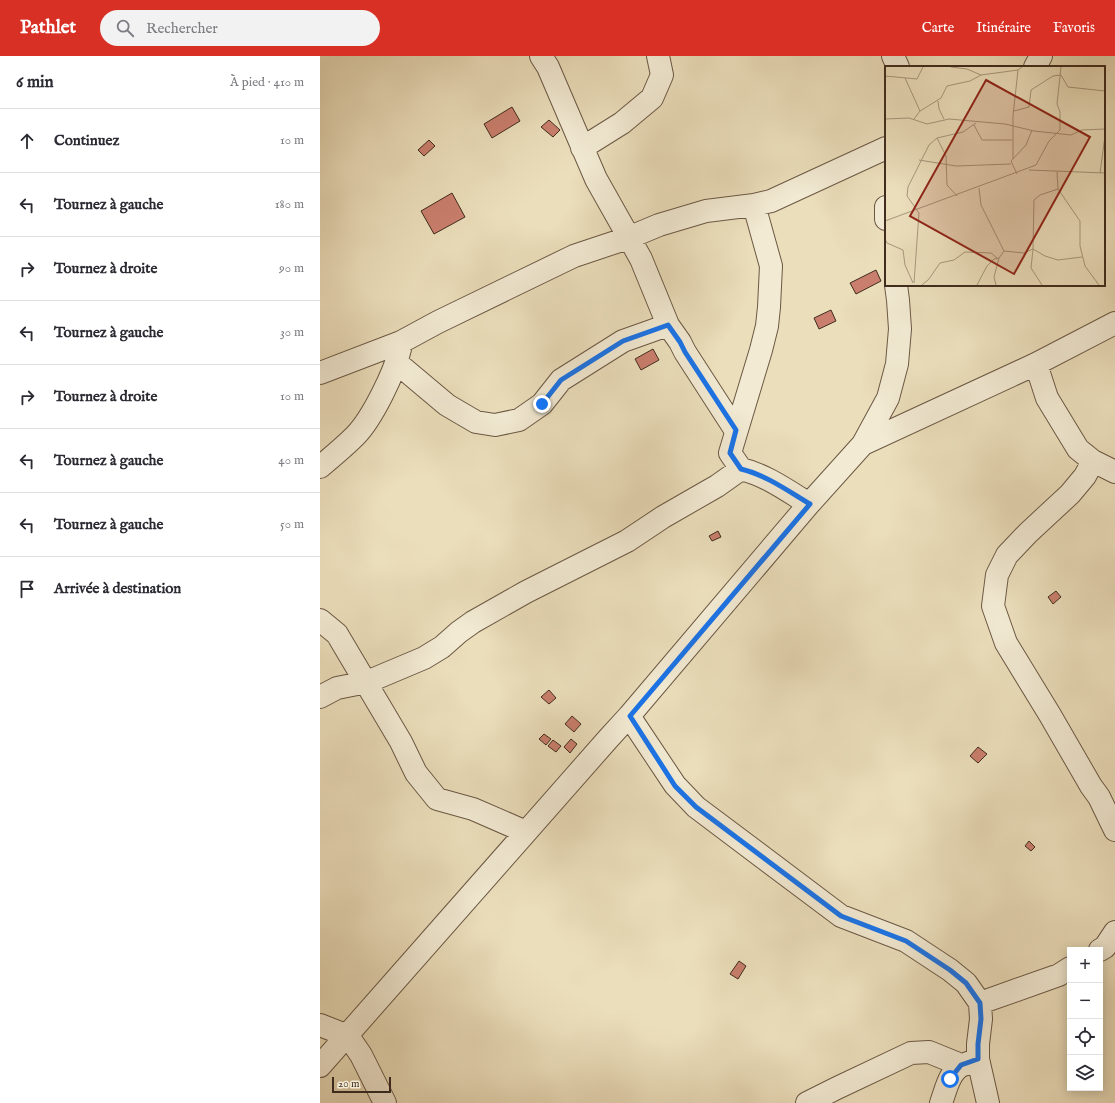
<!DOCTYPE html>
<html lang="fr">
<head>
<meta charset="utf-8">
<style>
	:root { --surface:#fff; --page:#f2f2f3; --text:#2b2b33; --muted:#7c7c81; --line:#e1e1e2; --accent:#d93025 }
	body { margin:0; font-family:"IM FELL English",serif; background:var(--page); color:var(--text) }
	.controls { position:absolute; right:12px; bottom:12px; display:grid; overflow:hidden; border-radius:0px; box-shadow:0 2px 10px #0003 }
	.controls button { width:36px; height:36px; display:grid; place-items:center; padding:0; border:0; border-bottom:1px solid var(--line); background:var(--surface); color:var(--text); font:20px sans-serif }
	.scale { position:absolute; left:12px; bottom:10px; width:59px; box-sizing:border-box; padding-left:4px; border:2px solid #402c1d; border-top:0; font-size:11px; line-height:14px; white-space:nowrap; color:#402c1d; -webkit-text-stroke:3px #f2ead3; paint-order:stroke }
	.stop { position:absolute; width:12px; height:12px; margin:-9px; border:3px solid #1a73e8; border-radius:50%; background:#fff }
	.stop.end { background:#1a73e8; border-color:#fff; box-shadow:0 1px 4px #0008 }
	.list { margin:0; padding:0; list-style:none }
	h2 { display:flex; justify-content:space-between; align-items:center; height:52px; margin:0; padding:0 16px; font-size:17px }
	h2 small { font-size:13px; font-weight:400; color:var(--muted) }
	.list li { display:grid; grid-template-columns:26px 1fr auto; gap:12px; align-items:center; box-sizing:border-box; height:64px; padding:0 16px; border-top:1px solid var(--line) }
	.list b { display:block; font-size:15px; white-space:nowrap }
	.list em { font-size:13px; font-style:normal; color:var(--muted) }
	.icon { flex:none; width:22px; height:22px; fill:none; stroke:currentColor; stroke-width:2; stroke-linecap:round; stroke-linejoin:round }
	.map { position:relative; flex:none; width:795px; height:1047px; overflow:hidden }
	header { display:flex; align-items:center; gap:24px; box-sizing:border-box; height:56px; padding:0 20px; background:var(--accent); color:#fff }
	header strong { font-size:19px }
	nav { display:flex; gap:22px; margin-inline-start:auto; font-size:14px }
	.search { width:280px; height:36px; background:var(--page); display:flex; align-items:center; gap:10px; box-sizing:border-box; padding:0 14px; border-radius:22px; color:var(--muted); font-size:15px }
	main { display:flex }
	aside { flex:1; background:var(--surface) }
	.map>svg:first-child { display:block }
</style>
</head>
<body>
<header>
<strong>Pathlet</strong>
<div class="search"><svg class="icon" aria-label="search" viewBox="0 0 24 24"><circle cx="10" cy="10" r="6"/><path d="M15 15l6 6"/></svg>Rechercher</div>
<nav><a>Carte</a><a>Itinéraire</a><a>Favoris</a></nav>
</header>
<main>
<aside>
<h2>6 min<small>À pied · 410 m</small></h2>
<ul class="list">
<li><svg class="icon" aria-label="ahead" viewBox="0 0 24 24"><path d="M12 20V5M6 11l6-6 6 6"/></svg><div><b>Continuez</b></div><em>10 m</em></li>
<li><svg class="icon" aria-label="left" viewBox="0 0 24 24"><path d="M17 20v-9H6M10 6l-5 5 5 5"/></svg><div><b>Tournez à gauche</b></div><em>180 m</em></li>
<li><svg class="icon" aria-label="right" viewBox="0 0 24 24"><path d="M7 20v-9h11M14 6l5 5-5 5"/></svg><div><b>Tournez à droite</b></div><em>90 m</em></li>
<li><svg class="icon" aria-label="left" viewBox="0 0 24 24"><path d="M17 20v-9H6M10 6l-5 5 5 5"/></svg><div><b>Tournez à gauche</b></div><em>30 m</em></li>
<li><svg class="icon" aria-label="right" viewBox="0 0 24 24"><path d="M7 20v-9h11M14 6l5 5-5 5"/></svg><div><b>Tournez à droite</b></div><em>10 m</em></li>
<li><svg class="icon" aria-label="left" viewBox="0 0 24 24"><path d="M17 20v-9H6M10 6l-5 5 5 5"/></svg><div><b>Tournez à gauche</b></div><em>40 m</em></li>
<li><svg class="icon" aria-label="left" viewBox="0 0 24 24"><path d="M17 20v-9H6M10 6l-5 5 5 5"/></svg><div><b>Tournez à gauche</b></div><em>50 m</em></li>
<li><svg class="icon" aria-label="arrive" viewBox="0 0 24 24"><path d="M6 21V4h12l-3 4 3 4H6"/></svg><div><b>Arrivée à destination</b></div></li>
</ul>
</aside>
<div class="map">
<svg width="795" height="1047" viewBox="0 0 795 1047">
	<rect width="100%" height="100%" fill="#ebdebb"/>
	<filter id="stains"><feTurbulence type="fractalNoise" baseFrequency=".005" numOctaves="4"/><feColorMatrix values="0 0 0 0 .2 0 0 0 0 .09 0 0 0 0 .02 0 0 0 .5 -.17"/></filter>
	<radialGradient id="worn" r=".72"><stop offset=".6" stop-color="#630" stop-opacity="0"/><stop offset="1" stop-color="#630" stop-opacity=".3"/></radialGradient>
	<path fill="#ca7f6e" stroke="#402c1d" d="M192,51L200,65L172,82L164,68Z
		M229,64L240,74L233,81L221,71Z
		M109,84L115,90L104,100L98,94Z
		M132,137L145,161L114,178L101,155Z
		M556,214L561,225L536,238L530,227Z
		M511,254L516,265L499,273L494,262Z
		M333,293L339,304L321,314L315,303Z
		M398,475L401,481L392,485L389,480Z
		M736,535L741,541L733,548L728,541Z
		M229,634L236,642L229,648L221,641Z
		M252,660L261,668L254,676L245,668Z
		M224,678L231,683L226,689L219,683Z
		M251,683L257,688L250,697L244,691Z
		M233,684L241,690L236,696L228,690Z
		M658,691L667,698L658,707L650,700Z
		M709,785L715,791L711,795L705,790Z
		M419,905L426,910L418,923L410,918Z"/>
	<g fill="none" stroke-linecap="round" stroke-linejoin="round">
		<defs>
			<path id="street" d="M221,0L228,11L276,123L321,203L348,269L360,286L365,296L416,375
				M573,0L578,11
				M715,11L721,0
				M262,92L302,67L332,42L342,19L338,0
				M434,149L451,210L449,251L447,270L441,294L410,397L421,413C446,419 468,435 489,448
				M566,151V163
				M77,307L127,349L156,366L175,369L199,364L222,348L241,324L303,285L348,269
				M716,308L727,342L758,393L773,405L795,416
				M0,317L81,286L118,266L254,200L308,182L339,169L386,155L434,149L451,145L566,92
				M543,388L716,308L795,267
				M773,405L765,420L750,438L708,477L687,499L677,519L673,550L686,587L730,659L771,730L779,741L795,774
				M0,411C12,401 24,391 35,380C52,363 75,316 80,293
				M0,564L17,578L81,686L96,717L117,743L153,753L206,776
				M0,641L17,632L47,626L104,602L122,591L139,576L153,566L206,536L307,485L343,461L397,430L421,413
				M309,660L355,729L376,751L521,860L586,885L630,914L646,927L660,947L661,963L658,988V1003C653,1005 648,1007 643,1009C629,1015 626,1034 621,1047
				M780,894L785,891L795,876
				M660,947L739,919L750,912
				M0,969L28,980L41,999L65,1047
				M658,1003L668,1047
				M0,1010L288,683L309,660L489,448L543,388L568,342L577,308L580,273L578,244L576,229
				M487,1047L517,1032L591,997L609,996L641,1009"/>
		</defs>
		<use href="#street" stroke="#6b5844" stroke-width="24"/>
		<use href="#street" stroke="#f2ead3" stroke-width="22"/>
	</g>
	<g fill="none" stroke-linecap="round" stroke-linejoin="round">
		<path stroke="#1a73e8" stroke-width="5" d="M222,348L241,324L303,285L348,269L360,286L365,296L416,374L410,397L421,413C446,419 468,435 490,448L310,660L355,730L376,751L521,860L586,885L630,914L646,927L660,947L661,963L658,988V1003L641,1009L630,1023"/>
	</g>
	<g transform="translate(565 10)">
		<rect width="220" height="220" fill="#ebdebb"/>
		<path fill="none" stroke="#a7977c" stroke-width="1" d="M66,1L82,3L96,9L133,4L137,1M0,10L32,13L38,1M20,12L35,45M53,35L54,43L59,53M129,45L144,41L146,24L168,10L176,9L183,21L220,25M0,53L24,52L42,58L64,53L120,58L149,65L186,69L197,64L220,63M29,53L35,45L56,32L62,20L85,15L96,9M89,59L97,74H127M52,72L61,90L62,119L72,130M128,93V50L133,4M34,94L71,100L126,98M144,104L220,107M172,106L173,123L195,155V180L200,200L214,219M215,107L220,70M132,108L126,95L141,79L147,64M0,155L151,99L164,75L175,64V46L172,38L176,1M0,173L2,177L18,184L20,199L28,217M119,185L139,187L148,183L149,134L155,129L173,123M29,217L34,147L22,130L23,121L44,79L52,72L78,66L91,57M37,219L44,213L55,197L69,194L80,186L106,187L112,192M92,219L102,200L109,193L114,192L119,185L96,139L94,122M111,219L109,211L114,192M157,219L146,202L148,183L160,190L173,194L197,191"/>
		<path fill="#8f2418" fill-opacity="0.15" stroke="#8f2418" stroke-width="2" d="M101,14L205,71L129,208L25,150Z"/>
		<rect width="220" height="220" fill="none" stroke="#402c1d" stroke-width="2"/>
	</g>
	<rect width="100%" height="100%" filter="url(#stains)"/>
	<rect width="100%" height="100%" fill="url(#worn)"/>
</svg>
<div class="controls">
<button>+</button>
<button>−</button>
<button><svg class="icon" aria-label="locate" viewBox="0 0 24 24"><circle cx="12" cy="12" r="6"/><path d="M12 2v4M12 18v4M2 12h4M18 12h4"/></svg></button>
<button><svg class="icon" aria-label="layers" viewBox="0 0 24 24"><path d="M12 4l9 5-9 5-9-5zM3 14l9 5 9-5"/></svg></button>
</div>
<div class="scale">20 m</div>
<div class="stop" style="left:630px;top:1023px"></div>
<div class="stop end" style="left:222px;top:348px"></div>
</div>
</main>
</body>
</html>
